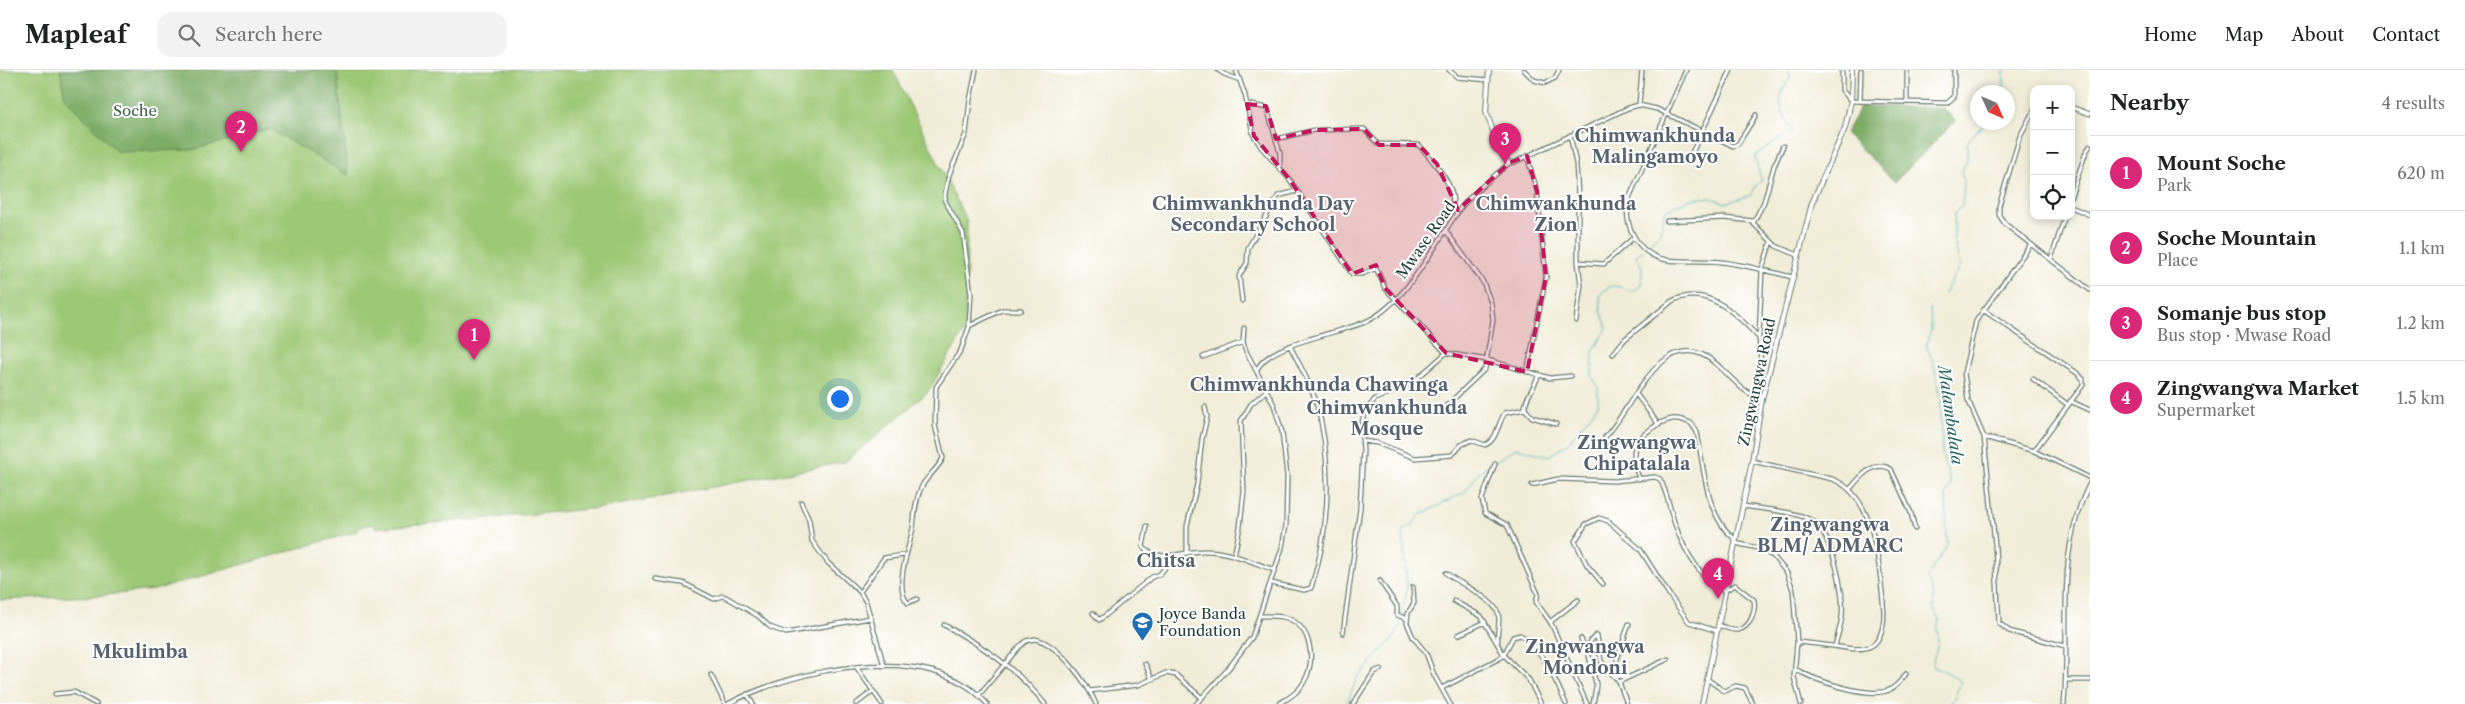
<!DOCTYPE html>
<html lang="en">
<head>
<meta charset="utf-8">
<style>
	:root { --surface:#fff; --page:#f2f2f2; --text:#202124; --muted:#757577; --line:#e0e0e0; --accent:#db2777 }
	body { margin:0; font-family:"Libre Caslon Text",serif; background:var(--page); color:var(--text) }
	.controls { position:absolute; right:15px; top:15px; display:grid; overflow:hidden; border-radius:10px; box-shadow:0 2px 8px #0003 }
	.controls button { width:45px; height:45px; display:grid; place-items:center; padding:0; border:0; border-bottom:1px solid var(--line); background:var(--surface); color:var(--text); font:25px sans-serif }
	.compass { position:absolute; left:1970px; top:15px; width:45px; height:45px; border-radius:50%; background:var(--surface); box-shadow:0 2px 8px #0003; rotate:135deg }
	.you { position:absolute; left:839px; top:328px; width:18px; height:18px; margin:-12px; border:4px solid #fff; border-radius:50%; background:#1a73e8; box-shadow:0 0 0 8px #1a73e833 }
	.badge { display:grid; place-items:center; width:32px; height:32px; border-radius:50%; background:var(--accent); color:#fff; font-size:16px; font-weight:700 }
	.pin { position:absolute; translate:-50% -41px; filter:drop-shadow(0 1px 2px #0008) }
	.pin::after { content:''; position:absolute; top:26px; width:18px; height:15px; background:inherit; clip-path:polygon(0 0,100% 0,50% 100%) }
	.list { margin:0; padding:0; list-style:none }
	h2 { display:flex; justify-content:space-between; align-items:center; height:65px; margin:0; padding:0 20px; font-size:21px }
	h2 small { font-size:16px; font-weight:400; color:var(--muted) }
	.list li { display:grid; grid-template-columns:32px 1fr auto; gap:15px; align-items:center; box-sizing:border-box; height:75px; padding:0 20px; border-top:1px solid var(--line) }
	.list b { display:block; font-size:19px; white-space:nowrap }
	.list p { margin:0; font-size:16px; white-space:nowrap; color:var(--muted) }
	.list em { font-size:16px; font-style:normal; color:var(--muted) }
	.icon { flex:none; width:28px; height:28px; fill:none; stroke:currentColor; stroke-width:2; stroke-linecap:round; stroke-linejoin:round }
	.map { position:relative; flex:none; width:2090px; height:634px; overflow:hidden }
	header { display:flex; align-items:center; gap:30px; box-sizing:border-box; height:70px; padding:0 25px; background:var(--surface); border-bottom:1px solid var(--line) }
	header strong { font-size:24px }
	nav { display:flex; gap:28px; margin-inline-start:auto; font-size:18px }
	.search { width:350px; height:45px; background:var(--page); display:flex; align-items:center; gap:12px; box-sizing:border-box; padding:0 18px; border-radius:15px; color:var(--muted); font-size:19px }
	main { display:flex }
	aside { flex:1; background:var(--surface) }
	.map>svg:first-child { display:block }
</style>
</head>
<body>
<header>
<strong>Mapleaf</strong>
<div class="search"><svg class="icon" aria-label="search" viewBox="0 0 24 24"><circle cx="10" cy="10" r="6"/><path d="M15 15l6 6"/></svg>Search here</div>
<nav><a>Home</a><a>Map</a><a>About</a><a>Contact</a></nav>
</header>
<main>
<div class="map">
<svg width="2090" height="634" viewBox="0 0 2090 634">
	<rect width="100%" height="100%" fill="#fff"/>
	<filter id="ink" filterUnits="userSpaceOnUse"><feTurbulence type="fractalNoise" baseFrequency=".02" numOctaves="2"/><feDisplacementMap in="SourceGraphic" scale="10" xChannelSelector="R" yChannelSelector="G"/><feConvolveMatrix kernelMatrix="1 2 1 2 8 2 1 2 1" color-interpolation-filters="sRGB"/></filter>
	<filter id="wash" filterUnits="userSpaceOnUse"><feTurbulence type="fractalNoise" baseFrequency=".0096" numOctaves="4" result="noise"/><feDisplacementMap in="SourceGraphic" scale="20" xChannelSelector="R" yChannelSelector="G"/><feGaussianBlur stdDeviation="1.12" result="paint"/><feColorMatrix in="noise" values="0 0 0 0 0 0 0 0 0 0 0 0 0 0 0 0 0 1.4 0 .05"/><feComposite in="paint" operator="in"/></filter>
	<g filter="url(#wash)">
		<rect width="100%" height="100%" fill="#f0ecd7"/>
		<path fill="#9cc875" stroke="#5e8254" d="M0,0H893L967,152L966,258L928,322L845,392L602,438L376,458L372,454L361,457L355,462L154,520L94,526L0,530Z"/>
		<path fill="#7dac66" stroke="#4e744d" d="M60,0H337L348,105L269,59L192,80L117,82L65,28Z
			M1861,36L1943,38L1956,51L1895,112L1845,63Z"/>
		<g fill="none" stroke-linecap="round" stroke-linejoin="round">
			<path stroke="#3fb0b7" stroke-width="1" d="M1997,22L2004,18V0
				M1978,36V39
				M1647,176L1660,162L1666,140C1686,130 1703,122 1725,133L1751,125L1756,115L1762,110L1755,90L1757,84L1792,60C1779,37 1775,31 1790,8L1789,0
				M1944,224L1960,196L1954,170V144L1962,135L1964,115L1961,103L1967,90V72L1984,54L1983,52
				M1930,239L1931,260L1926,275L1933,291L1941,328L1942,384L1951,414L1946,425L1947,475L1927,508L1934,526L1933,539L1940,549C1934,563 1939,560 1938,572C1938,581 1931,586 1934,596L1956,607L1961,613L1951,634
				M1420,445L1465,422L1479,402L1516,378L1549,386L1568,373L1598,335V318L1592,305L1593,282L1607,258L1601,240L1600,225C1611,212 1617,216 1632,221L1641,216L1642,197L1636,186L1643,180
				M1346,634L1358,607L1396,565L1400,555L1407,518L1403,460L1413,455L1418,447"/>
		</g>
	</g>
	<g filter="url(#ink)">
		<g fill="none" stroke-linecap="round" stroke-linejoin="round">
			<defs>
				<path id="minor" d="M1218,0L1224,4L1240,10
					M1236,0L1245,25L1253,64L1261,77L1290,110L1352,204H1362L1376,198L1385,218L1446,283L1488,290L1550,308L1571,306
					M1449,0L1457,7L1488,10
					M1524,0L1534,10L1545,13L1555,8L1559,0
					M1686,0L1630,126C1621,153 1637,185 1667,190C1685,192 1703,190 1721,192C1745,195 1769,201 1792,207
					M1842,0V20L1851,31L1947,33L1954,27V0
					M1860,31L1861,0
					M1907,31V0
					M1247,34L1267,38L1280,83V96
					M1639,35L1642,0
					M2071,37L2090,44
					M2034,40L2020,66L1999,136V145L2005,154L2090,220
					M1570,65L1576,94L1578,125V192L1581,215L1576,251
					M1276,69L1315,60L1364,59L1378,74L1419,75C1431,90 1458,116 1452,137L1457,144
					M1783,76L1774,96L1764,132L1753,153L1776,176L1798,185
					M1527,86L1537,121L1546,207L1527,302
					M1690,87L1731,0
					M2071,126L2086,82L2090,76
					M2071,137L2090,145
					M1667,151L1724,148L1753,151
					M2031,174L1976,251L1964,303L1968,330L1984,367L1995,475L1999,553L2009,561L2065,576
					M2051,189L2065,146
					M1578,192L1604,194L1634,167
					M1242,231L1239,206L1247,193L1248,178L1278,126L1297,121
					M1983,240L2077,303L2083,309V315L2034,381
					M969,256L1002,240H1021
					M1759,267L1762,199L1771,172
					M1613,284L1625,269L1672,231C1707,214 1737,244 1759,268L1761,293L1757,327
					M1203,287L1243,272
					M1257,300C1267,273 1343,263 1367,251C1406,233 1435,174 1459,140C1472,122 1493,108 1509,93L1515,92L1628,38L1639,35L1657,39L1733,76L1738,74L1756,45
					M1539,304C1536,315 1524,329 1525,339L1532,347L1556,354
					M2033,309L2067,334
					M1636,324L1659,355
					M2070,331L2090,340
					M1442,340L1485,299L1493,250L1491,233L1483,212L1446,161
					M1605,367C1630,343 1659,259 1707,287C1727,299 1738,322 1762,329
					M1984,367L2034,381L2090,408
					M1363,371L1377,373L1415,388L1452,385L1461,375L1471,370L1485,375C1498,369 1497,354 1505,343L1525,339
					M1752,391L1832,409C1877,425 1880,501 1884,543C1883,584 1864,581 1832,576C1820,574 1809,573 1797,572
					M1495,394L1482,429L1485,443L1507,455L1538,524L1536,532L1551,553L1587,634
					M1639,408C1635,398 1632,388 1635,377C1639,365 1660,351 1672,349C1679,348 1685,351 1691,353L1697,362C1704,397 1705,446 1735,469
					M1532,415L1558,409L1614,411L1655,407L1660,409C1668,424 1670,442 1676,457C1684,480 1702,511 1724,521L1735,515L1754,530C1756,541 1751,557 1738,560C1732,561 1724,557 1719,555
					M1850,419C1860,407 1874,389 1891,399L1911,443L1915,459
					M801,432L809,450L812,471L828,493L860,522L884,488L904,485
					M1743,436C1762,439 1794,441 1811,450C1832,462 1845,523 1842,546C1841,556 1837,567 1835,576
					M1147,456L1143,477C1158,494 1185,481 1203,481C1227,480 1252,492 1274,500
					M1735,473L1758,478L1773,486L1787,503L1793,520L1797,572L1794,607L1801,634
					M1187,483V456L1197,414L1202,369L1207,347L1205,337
					M1234,486L1240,457L1244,421L1241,351L1251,334L1267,320
					M1446,503C1459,514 1492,527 1498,543C1501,552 1496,562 1498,571
					M655,509L683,513L714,529L722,526L726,527L758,546L770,557L786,563L870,548
					M1380,511L1397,536V545L1407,549
					M1271,513L1304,520L1311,518C1330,461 1333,389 1316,332C1310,312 1299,294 1290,276
					M1603,514L1587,495L1575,471L1586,454L1599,448L1608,451L1640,479L1670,526L1689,552L1717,561
					M1413,517L1414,533L1408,543L1407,553L1413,567L1426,583L1434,605L1450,634
					M860,522L866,532L884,596
					M917,529L908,533C893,518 910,475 913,458C915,444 915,429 922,416C927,406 938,399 943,388L935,355L936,317L961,280L969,257L971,224L963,163L945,131V124L949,105L966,64L970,30L976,0
					M1454,531L1481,546L1504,585L1529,610L1541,634
					M1093,543L1099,550L1106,545L1152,507L1160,504L1174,486
					M1260,546C1269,546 1279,545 1287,548C1312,557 1316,591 1304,612C1299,622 1288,629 1278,634
					M1550,552L1578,530
					M944,555C983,576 1017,599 1045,634
					M1343,563L1360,438L1363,380L1361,357L1364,344L1375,329L1412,313L1446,283
					M1458,565L1485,552
					M1581,569L1588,582
					M1145,594L1152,609
					M1592,594L1605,599
					M857,598L882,634
					M1795,599C1814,610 1868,629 1889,620C1897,617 1901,610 1906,604
					M711,605L725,634
					M1616,606L1629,607
					M1616,607L1617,589L1629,554
					M1707,609L1724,621L1736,616L1745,618L1753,634
					M2066,610H2090
					M1619,612L1668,589
					M1442,618L1500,588L1504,585L1513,567L1520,565C1540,573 1558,615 1566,634
					M1089,621L1138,615L1166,603L1176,605L1202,628
					M55,624L74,622L96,634
					M747,624L753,634
					M979,625L1019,577L1026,571L1035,569C1058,573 1087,613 1096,634
					M728,634C793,599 932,568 987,634
					M856,634L873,621
					M1196,634L1228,599L1252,567L1282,478L1286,455L1287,406L1282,362L1274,335L1246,281L1243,272L1244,258
					M1353,634L1374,602L1381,599
					M1593,634C1594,627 1596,620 1596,614C1594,601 1580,573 1597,565L1601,591L1619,612L1627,634
					M2064,634C2071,559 2054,483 2090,413"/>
				<path id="tertiary" d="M1489,0L1486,42L1502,85L1509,93
					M1702,634L1752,391L1762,329L1812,133L1845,58L1851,31L1852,0"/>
			</defs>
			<use href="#minor" stroke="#687a6d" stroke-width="5.5"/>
			<use href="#tertiary" stroke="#687a6d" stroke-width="6"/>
			<use href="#minor" stroke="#fff" stroke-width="3"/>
			<use href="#tertiary" stroke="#fff" stroke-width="4"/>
		</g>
	</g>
	<path fill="#c2185b" fill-opacity="0.2" stroke="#c2185b" stroke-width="4" stroke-dasharray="10 6" stroke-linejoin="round" d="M1247,34L1266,36L1276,69L1315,60L1364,59L1379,75H1419L1437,94L1458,140L1509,93L1527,86L1537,121L1546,207L1527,302L1446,283L1385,218L1376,195L1352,204L1290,110L1254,66Z"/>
	<defs>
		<symbol id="school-pin" viewBox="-11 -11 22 30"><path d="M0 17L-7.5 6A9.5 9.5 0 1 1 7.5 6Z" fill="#1f6fb2" stroke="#fff"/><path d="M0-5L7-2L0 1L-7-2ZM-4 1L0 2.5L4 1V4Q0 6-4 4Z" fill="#fff"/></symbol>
	</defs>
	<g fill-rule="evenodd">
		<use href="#school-pin" x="1130" y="540" width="25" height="34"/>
	</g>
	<g text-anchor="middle" stroke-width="4" stroke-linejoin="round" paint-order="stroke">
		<g font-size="15" fill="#3e6044" stroke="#fff">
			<text x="135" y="46">Soche</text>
		</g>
		<g font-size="15" fill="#1f3d34" stroke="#fff">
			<text transform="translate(1426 170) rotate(-55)" y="5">Mwase Road</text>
			<text transform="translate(1757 312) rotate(-78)" y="5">Zingwangwa Road</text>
		</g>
		<g font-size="15" fill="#1f3d34" stroke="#fff" text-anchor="start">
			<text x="1159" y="549">Joyce Banda<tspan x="1159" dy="17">Foundation</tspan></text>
		</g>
		<g font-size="16" font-style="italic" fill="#2a6562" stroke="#fff">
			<text transform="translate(1951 345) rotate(82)" y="6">Malambalala</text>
		</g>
		<g font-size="18" font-weight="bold" fill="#576470" stroke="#fff">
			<text x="1655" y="72">Chimwankhunda<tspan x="1655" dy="21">Malingamoyo</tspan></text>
			<text x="1253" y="140">Chimwankhunda Day<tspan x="1253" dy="21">Secondary School</tspan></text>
			<text x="1556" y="140">Chimwankhunda<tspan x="1556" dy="21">Zion</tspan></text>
			<text x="1319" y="321">Chimwankhunda Chawinga</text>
			<text x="1387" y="344">Chimwankhunda<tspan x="1387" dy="21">Mosque</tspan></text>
			<text x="1637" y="379">Zingwangwa<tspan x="1637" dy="21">Chipatalala</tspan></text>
			<text x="1830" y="461">Zingwangwa<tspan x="1830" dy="21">BLM/ ADMARC</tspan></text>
			<text x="1166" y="497">Chitsa</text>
			<text x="1585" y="583">Zingwangwa<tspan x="1585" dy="21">Mondoni</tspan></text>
			<text x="140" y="588">Mkulimba</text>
		</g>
	</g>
</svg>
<div class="controls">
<button>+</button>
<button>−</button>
<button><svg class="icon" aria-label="locate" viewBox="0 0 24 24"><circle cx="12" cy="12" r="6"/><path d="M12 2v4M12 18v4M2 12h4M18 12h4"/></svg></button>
</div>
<svg class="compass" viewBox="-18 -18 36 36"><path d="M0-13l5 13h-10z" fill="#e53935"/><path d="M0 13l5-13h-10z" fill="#757577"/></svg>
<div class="you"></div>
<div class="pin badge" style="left:474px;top:290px">1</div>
<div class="pin badge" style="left:241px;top:82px">2</div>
<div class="pin badge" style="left:1505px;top:94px">3</div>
<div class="pin badge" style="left:1718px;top:529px">4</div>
</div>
<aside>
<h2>Nearby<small>4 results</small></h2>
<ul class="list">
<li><span class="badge">1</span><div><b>Mount Soche</b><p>Park</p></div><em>620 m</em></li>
<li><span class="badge">2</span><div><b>Soche Mountain</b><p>Place</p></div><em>1.1 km</em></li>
<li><span class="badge">3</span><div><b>Somanje bus stop</b><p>Bus stop · Mwase Road</p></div><em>1.2 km</em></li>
<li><span class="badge">4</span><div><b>Zingwangwa Market</b><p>Supermarket</p></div><em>1.5 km</em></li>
</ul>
</aside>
</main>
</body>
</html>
